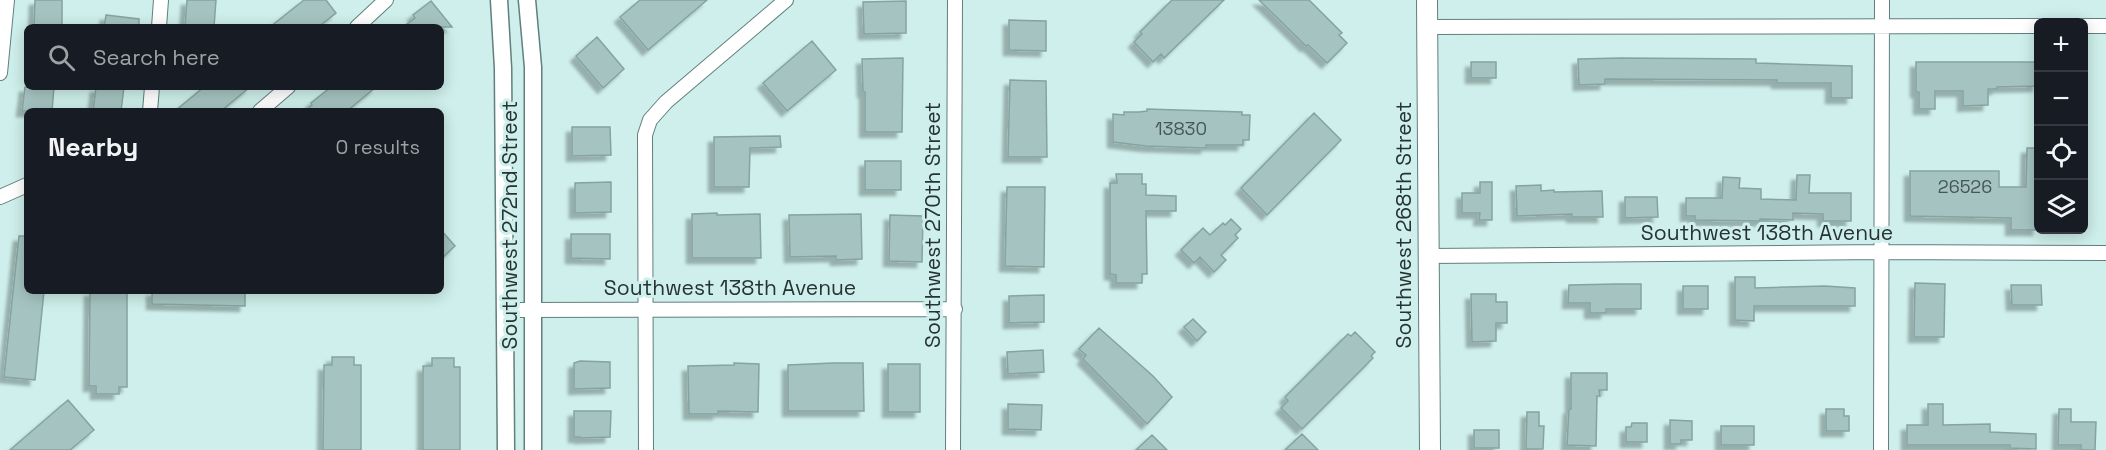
<!DOCTYPE html>
<html lang="en">
<head>
<meta charset="utf-8">
<style>
	:root { --surface:#171b24; --page:#20242c; --text:#f1f3f6; --muted:#9ea1a6; --line:#363941 }
	body { margin:0; font-family:"Space Grotesk",sans-serif; background:var(--page); color:var(--text) }
	.controls { position:absolute; right:18px; top:18px; display:grid; overflow:hidden; border-radius:9px; box-shadow:0 3px 15px #0003 }
	.controls button { width:54px; height:54px; display:grid; place-items:center; padding:0; border:0; border-bottom:2px solid var(--line); background:var(--surface); color:var(--text); font:30px sans-serif }
	.list { margin:0; padding:0; list-style:none }
	h2 { display:flex; justify-content:space-between; align-items:center; height:78px; margin:0; padding:0 24px; font-size:26px }
	h2 small { font-size:20px; font-weight:400; color:var(--muted) }
	.icon { flex:none; width:33px; height:33px; fill:none; stroke:currentColor; stroke-width:2; stroke-linecap:round; stroke-linejoin:round }
	.map { position:relative; flex:none; width:2106px; height:450px; overflow:hidden }
	.search { position:absolute; background:var(--surface); box-shadow:0 3px 15px #0003; left:24px; top:24px; width:420px; height:66px; display:flex; align-items:center; gap:15px; box-sizing:border-box; padding:0 21px; border-radius:9px; color:var(--muted); font-size:22px }
	.panel { position:absolute; background:var(--surface); box-shadow:0 3px 15px #0003; left:24px; top:108px; width:420px; height:186px; border-radius:9px }
	.map>svg:first-child { display:block }
</style>
</head>
<body>
<div class="map">
<svg width="2106" height="450" viewBox="0 0 2106 450">
	<defs>
		<filter id="shadow"><feDropShadow dx="-5.5" dy="5.5" stdDeviation="1.5" flood-color="#0004"/></filter>
	</defs>
	<rect width="100%" height="100%" fill="#ceefeb"/>
	<path fill="#a5c4c1" stroke="#85a4a0" stroke-width="1.5" filter="url(#shadow)" d="M35,0H62V27H34Z
		M187,0H216L214,27H185Z
		M304,0H326L336,13L318,27H270Z
		M640,0H707L648,50L620,17Z
		M1172,0H1224L1164,58L1161,54L1153,62L1134,42L1142,34L1140,32Z
		M1259,0H1309L1342,33L1339,35L1347,43L1327,63L1308,45L1306,46Z
		M431,1L452,27H403L415,18L413,15Z
		M906,1V33L864,34L863,2Z
		M106,15L139,19V27H104Z
		M1009,20L1046,21V51L1009,50Z
		M597,37L624,69L603,88L576,56Z
		M812,41L836,70L787,111L763,83Z
		M903,58L902,132H865V92H863L862,59Z
		M1621,58L1756,59V63L1852,66V98H1831V83H1777V80L1605,79V84L1579,85L1578,59Z
		M1471,62H1496V78H1471Z
		M1916,62H2038V86L1997,87V89H1988V105L1963,106V91H1935V109H1919V92H1916Z
		M1010,80L1046,81L1047,157H1008Z
		M25,87H54L52,111H22Z
		M96,87H124L121,111H93Z
		M204,87H250L221,111H175Z
		M331,87H376L347,111H305L312,105L311,103Z
		M1147,109L1242,112V115H1250L1249,140H1243V145H1206V148L1146,146L1113,142V114L1124,115V112H1139L1147,111Z
		M1314,113L1341,140L1267,215L1241,188Z
		M572,127H610L611,155L572,156Z
		M780,136L781,147L750,148L749,187H714V137Z
		M2027,148H2038V230H2011V218L1910,216V171H1999V187H2026Z
		M865,161H901V190H865Z
		M1116,174H1142V184H1146V195L1176,196V211H1146L1147,274H1142V283H1116V275L1110,274V183H1117Z
		M1797,175H1810L1809,193H1851V221H1823V214L1793,213V220L1760,219V221L1695,220V216H1686V198H1722L1723,177L1740,178L1739,188L1761,189V199L1796,200Z
		M611,182V212L575,213V183Z
		M1480,182H1492V220H1479L1480,213H1462V193H1480Z
		M1541,185V191L1554,190V192L1602,191L1603,217H1572V214L1517,216L1516,186Z
		M1007,187H1045L1044,267L1005,266Z
		M1625,197H1657L1658,217L1625,218Z
		M717,213V215L760,214L761,258H692V214Z
		M861,214L862,259L836,260V256L790,257L789,215Z
		M890,215L923,216L922,262L889,261Z
		M1231,219L1241,229L1235,235L1238,238L1221,255L1226,260L1214,272L1200,257L1194,263L1181,250L1203,228L1210,235L1223,223L1225,225Z
		M441,230L455,246L441,259Z
		M571,234H610V259L571,258Z
		M19,236H27V291H44L35,380L4,377Z
		M1735,277H1755V288L1825,286L1855,288V306H1754V321L1735,320Z
		M1915,283L1945,284L1944,337H1914Z
		M1617,284H1641V309H1606V313H1590V303H1568L1569,285Z
		M2011,285H2041L2042,305H2012Z
		M1683,286H1708V309H1683Z
		M90,291H127V387H119V394H96V386H89Z
		M152,291H245V306L152,304Z
		M1471,294H1496V302H1507V323H1496V341L1472,342Z
		M1044,295V322L1009,323V296Z
		M1193,319L1206,332L1197,341L1184,327Z
		M1099,328L1153,376L1172,397L1147,424L1083,359L1086,355L1079,349Z
		M1355,332L1375,352L1371,356L1373,358L1302,429L1281,408L1288,401L1285,397L1348,334L1351,336Z
		M1043,350L1044,372L1008,374L1007,352Z
		M332,357H354V365H361V450H323L324,365H332Z
		M432,358H454V367H460V450H423V366H432Z
		M580,361L610,362V388L574,389V363Z
		M734,363L759,364L758,412L718,411V414H689L688,366L734,365Z
		M833,363H863L864,411H788V365Z
		M888,364H920V412H888Z
		M1571,373H1607V390H1599L1600,396H1597L1596,446L1567,445L1569,409H1571Z
		M68,400L94,430L70,450H10Z
		M1008,404L1042,405L1041,430L1008,429Z
		M1928,404H1943V425L1990,424V432L2036,434V449L2010,448V445H1907V425H1928Z
		M1826,409H1844V416H1849V431H1826Z
		M2059,409H2071V422H2096L2095,450H2081V445H2058Z
		M574,411H611L610,437L580,438V437H574Z
		M1527,412H1539V426H1544L1543,449H1526Z
		M1670,420L1692,421V440H1681V444H1670Z
		M1632,423H1647V442H1626V427H1631Z
		M1721,426H1754V445H1721Z
		M1474,430H1499V448H1474Z
		M1302,434L1318,450H1285Z
		M1152,435L1167,450H1136Z"/>
	<g fill="none" stroke-linecap="round" stroke-linejoin="round">
		<defs>
			<path id="minor" d="M2084,26H2106
				M159,27L161,0
				M357,27L386,0
				M1426,27L2038,26
				M0,73L7,0
				M150,111L152,87
				M260,111L288,87
				M0,197L27,185
				M1427,256L1880,252L2106,253
				M506,310L955,309
				M646,450L645,135L650,120L666,102L786,0
				M953,450L955,0
				M1881,450L1882,0"/>
			<path id="tertiary" d="M499,0L503,68L506,450
				M527,0L533,67V450"/>
			<path id="secondary" d="M1427,0L1430,450"/>
		</defs>
		<use href="#minor" stroke="#617f7c" stroke-width="16"/>
		<use href="#tertiary" stroke="#617f7c" stroke-width="19"/>
		<use href="#secondary" stroke="#617f7c" stroke-width="22"/>
		<use href="#minor" stroke="#fff" stroke-width="14"/>
		<use href="#tertiary" stroke="#fff" stroke-width="16"/>
		<use href="#secondary" stroke="#fff" stroke-width="20"/>
	</g>
	<g text-anchor="middle" stroke-width="6" stroke-linejoin="round" paint-order="stroke">
		<g font-size="18" fill="#465756">
			<text x="1181" y="135">13830</text>
			<text x="1965" y="193">26526</text>
		</g>
		<g font-size="21" fill="#263332" stroke="#ceefeb">
			<text transform="translate(510 225) rotate(-90)" y="7">Southwest 272nd Street</text>
			<text transform="translate(933 225) rotate(-90)" y="7">Southwest 270th Street</text>
			<text transform="translate(1404 225) rotate(-90)" y="7">Southwest 268th Street</text>
			<text x="1767" y="240">Southwest 138th Avenue</text>
			<text x="730" y="295">Southwest 138th Avenue</text>
		</g>
	</g>
</svg>
<div class="controls">
<button>+</button>
<button>−</button>
<button><svg class="icon" aria-label="locate" viewBox="0 0 24 24"><circle cx="12" cy="12" r="6"/><path d="M12 2v4M12 18v4M2 12h4M18 12h4"/></svg></button>
<button><svg class="icon" aria-label="layers" viewBox="0 0 24 24"><path d="M12 4l9 5-9 5-9-5zM3 14l9 5 9-5"/></svg></button>
</div>
<div class="search"><svg class="icon" aria-label="search" viewBox="0 0 24 24"><circle cx="10" cy="10" r="6"/><path d="M15 15l6 6"/></svg>Search here</div>
<section class="panel">
<h2>Nearby<small>0 results</small></h2>
<ul class="list">
</ul>
</section>
</div>
</body>
</html>
